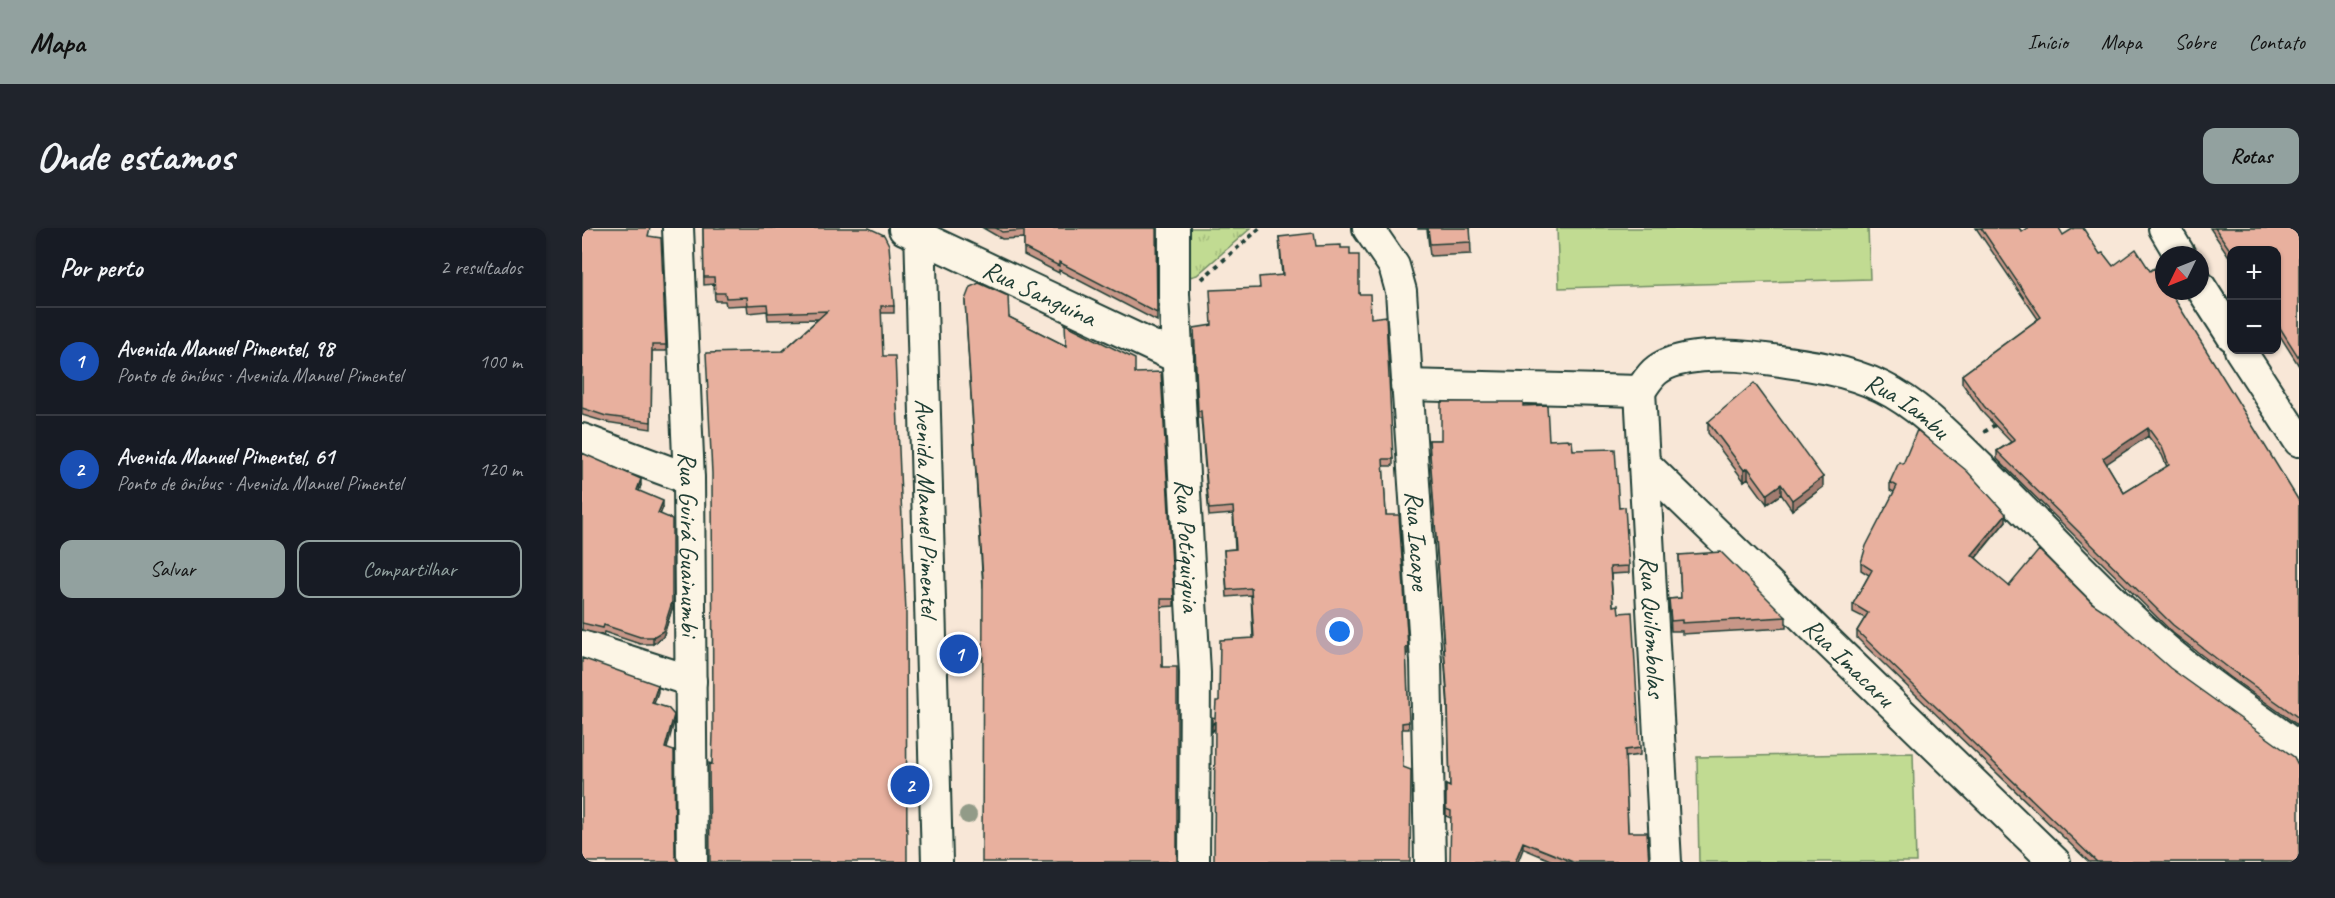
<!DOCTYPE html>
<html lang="pt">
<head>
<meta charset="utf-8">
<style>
	:root { --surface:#171b24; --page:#20242c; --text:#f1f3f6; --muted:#9ea1a6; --line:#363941; --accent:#92a19f }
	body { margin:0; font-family:Caveat,sans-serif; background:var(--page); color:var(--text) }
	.controls { position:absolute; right:18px; top:18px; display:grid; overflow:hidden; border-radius:12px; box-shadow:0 2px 4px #0004 }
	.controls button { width:54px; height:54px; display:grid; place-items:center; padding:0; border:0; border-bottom:2px solid var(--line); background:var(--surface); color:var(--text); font:30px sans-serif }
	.compass { position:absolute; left:1573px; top:18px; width:54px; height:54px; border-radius:50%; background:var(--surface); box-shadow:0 2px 4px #0004; rotate:227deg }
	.you { position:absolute; left:758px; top:404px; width:21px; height:21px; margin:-15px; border:4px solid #fff; border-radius:50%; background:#1a73e8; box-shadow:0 0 0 9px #1a73e833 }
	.badge { display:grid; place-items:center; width:39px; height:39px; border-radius:50%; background:var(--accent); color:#fff; font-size:20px; font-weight:700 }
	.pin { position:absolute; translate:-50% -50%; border:3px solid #fff; box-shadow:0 2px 6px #0006 }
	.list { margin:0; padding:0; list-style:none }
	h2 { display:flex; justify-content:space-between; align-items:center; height:78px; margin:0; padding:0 24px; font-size:26px }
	h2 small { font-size:20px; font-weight:400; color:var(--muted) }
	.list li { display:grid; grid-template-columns:39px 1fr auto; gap:18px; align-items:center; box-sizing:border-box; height:108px; padding:0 24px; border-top:2px solid var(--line) }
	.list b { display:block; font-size:22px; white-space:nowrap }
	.list p { margin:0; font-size:20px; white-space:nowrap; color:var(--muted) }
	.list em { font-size:20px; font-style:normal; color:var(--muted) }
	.actions { display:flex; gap:12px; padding:18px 24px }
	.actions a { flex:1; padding:14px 0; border:2px solid var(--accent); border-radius:12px; text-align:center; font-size:21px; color:var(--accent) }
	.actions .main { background:var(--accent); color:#111 }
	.map { position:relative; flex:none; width:1717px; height:634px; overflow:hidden; border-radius:12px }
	header { display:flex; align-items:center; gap:36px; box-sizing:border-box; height:84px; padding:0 30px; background:var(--accent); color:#111 }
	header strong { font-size:28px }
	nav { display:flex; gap:33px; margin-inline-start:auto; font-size:21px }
	.intro { display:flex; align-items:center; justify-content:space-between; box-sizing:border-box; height:144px; padding:0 36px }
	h1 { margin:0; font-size:42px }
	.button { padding:15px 27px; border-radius:12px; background:var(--accent); color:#111; font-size:21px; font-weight:700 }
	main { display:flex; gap:36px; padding:0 36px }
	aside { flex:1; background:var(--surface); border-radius:12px; box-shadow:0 2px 4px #0004 }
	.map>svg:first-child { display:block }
</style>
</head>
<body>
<header>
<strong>Mapa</strong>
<nav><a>Início</a><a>Mapa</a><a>Sobre</a><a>Contato</a></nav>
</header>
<div class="intro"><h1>Onde estamos</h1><a class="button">Rotas</a></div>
<main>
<aside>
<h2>Por perto<small>2 resultados</small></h2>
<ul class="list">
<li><span class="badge" style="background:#1a4fb4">1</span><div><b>Avenida Manuel Pimentel, 98</b><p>Ponto de ônibus · Avenida Manuel Pimentel</p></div><em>100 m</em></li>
<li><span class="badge" style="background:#1a4fb4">2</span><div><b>Avenida Manuel Pimentel, 61</b><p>Ponto de ônibus · Avenida Manuel Pimentel</p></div><em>120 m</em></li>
</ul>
<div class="actions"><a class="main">Salvar</a><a>Compartilhar</a></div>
</aside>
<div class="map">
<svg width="1717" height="634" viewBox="0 0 1717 634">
	<defs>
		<pattern id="park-tufts" width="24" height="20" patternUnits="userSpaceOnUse" patternTransform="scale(1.5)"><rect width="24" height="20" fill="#c1db92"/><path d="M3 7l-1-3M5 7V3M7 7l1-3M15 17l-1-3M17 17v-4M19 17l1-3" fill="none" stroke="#a5bd7e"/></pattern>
	</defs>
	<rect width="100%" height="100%" fill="#f8e7d7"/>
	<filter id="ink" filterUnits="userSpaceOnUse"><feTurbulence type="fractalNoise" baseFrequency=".0167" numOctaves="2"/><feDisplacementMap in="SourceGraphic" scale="12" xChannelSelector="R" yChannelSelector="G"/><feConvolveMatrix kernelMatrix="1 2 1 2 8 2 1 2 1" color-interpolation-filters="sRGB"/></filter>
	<g filter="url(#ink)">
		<path fill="url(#park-tufts)" stroke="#708c63" stroke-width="1.5" d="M600,0H669L615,47L604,50Z"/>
		<path fill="#c1db92" stroke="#708c63" stroke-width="1.5" d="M975,0H1286L1288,51L977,60Z
			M1331,525L1334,634H1117L1115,529Z"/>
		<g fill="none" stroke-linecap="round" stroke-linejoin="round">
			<defs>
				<g id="street">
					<path id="s1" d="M96,0L107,251L110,634"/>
					<path id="s2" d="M338,0L355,634"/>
					<path id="s3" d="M592,0V66L613,445L612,634"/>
					<path id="s4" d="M786,0L812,38L819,63L844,433L848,634"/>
					<path d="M1582,0L1598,27"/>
					<path id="s5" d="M322,1L596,130"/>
					<path d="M1618,58L1650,108"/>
					<path d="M1658,122L1717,213"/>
					<path d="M824,157L1058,163"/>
					<path id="s6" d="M1058,163C1063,156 1068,147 1075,142C1095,126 1144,126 1168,129C1212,135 1259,139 1300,159C1339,178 1370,212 1401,242C1455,295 1506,351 1562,402C1609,446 1665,482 1717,520"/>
					<path id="s7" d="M1058,163L1084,634"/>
					<path d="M0,211L107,251"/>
					<path id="s8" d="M1062,235L1473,634"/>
					<path d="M0,418L109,453"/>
				</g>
			</defs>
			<use href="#street" stroke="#1f3d34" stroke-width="34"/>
			<path stroke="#1f3d34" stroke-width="4" stroke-dasharray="4.5 4.5" stroke-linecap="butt" d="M620,51L678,0
				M1402,204L1416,195"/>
			<use href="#street" stroke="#fcf5e5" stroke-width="30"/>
		</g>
		<circle fill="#929b88" cx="386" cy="587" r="9"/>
		<path fill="#c89788" stroke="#1f3d34" stroke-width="1.5" fill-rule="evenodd" d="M0,0L67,9L84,117V123H70L69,201L24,194L0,187Z
			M121,0L312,78V85H299L130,536L201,123L236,91L186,92L185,83L166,85L165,77L144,78L143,73H133L132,56L122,57Z
			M401,0H574L575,93L477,42V45L442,27V10L420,11Z
			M836,0H888L889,26L848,28L845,1H836Z
			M1394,0H1437L1440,4L1481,7L1518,26L1531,38L1717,273V498L1648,449L1591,405L1415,231V223L1429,214L1402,186L1380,155V147L1456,91ZM1566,208L1580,227L1585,239L1542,265L1524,235Z
			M1628,0H1717V138L1695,103V22H1650V33Z
			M697,9L734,18L759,20L768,27L777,66L789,90L811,231V238H801L804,287L826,419V426H824L827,501L633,500L630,504L637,473L671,410L669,367L645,369L642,322L653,321L651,286L627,288L619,190H616L612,107L630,97L677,60L700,48Z
			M383,72L427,89L484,118L553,145L592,371V378L579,379L580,439L595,634L401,359Z
			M941,178L967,212L987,213L991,222L1037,280L1047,338V345L1029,346L1031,378L1037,385L1058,520V527L1043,529L1046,604L1067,634H973L864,588V557L868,559L866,481L847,212H859Z
			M1126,194L1241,259L1210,282L1199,266L1185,276L1166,250L1162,253L1126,205Z
			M0,225L59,257L57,263L81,279L78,286L90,381L81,409L71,416H58L22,404L21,407L0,402Z
			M1308,254L1424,293L1394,330L1717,634H1507L1275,410V403L1283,390L1271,384V376L1287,347L1279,342V335L1312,264L1308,262Z
			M1097,327L1204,389V400L1100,406V403H1089L1087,371L1099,370Z"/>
		<path fill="#a27b6f" stroke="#1f3d34" stroke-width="1.5" d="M1566,200V208L1521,238V230Z
			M1166,240V250L1162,253V242Z
			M1241,249V259L1210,282V272Z
			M59,251V257L55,269V262Z
			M1199,256V266L1185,276V266Z
			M81,273V279L76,292V285Z
			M1424,286V293L1390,334V327Z
			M90,374V381L81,409L71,416V409Z
			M76,457V464L70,482V475Z
			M92,487V494L83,528V520Z
			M633,493V500L630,504V497Z
			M941,614V621L936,634H933Z"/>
		<path fill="#e8b09e" stroke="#1f3d34" stroke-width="1.5" fill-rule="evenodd" d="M0,0H68L66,8L79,10L84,117H70L69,194L24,188L0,180Z
			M121,0H287L302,7L307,17L312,78H299L301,128H313L324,385L325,634H128L127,535L130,536L131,506L130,245L124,125L201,123L245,83L186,85L185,76L166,77L165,69L144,70L143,65H133L132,49H122Z
			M414,0H574L575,85L477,34V38L442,20V2L420,4Z
			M846,0H888L889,14L848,16Z
			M1399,0H1437L1440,4L1446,0H1477L1481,7L1492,0H1501L1518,26L1521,25L1531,38L1554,21L1568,43L1572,40L1582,55V63H1587L1597,78L1717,273V490L1648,441L1591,397L1415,223L1433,212L1402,178L1380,147L1459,89ZM1566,200L1580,219L1587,237L1542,265L1521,230Z
			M1633,0H1717V130L1695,95V22H1650V25Z
			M732,5L734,18L759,17V20H768V27H777V66H788L789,90L804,88L811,231H801L804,287H817L826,419H824L827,494L820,495L821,539L829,542L828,634H632L633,493L630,497V489L633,490L634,473H637L638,412L672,410L669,360L645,362L642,322L654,321L651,279L627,281L619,183H616L612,100L630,97L628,62L678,60L677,49L701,47L697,9Z
			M397,55L426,68L427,89L484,118L483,96L553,131V145L579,144L592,371H579L580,439H595V634H400L401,351L383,72L388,59Z
			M1172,155L1241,249L1210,272L1199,256L1185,266L1166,240L1162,242L1126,194Z
			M859,174H941V178L965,177L967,212L986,211L987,213H990L991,222L1033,221L1037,280L1043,279L1047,338L1028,339L1031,378L1036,377L1037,385L1050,384L1058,520L1043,522L1046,604H1065L1067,634H991L941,614L933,634H868L869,583L864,581V557L868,559L866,474L847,212H859Z
			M1335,202L1385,243L1424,286L1390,327L1427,358L1457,322L1510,375L1527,386L1588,440L1712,529L1717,539V634H1515L1275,403L1286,385L1271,376L1290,342L1279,335L1284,318L1315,258L1308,254L1317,234L1321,236Z
			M0,225L59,251L55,262L81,273L76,285L90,291V374L81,403L71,409H58L22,397L21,400L0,395Z
			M1139,324L1204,389L1100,395V392L1089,393L1087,371L1099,370L1097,327Z
			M0,430L76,457L70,475L86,480L92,487L83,520L92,523L93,627L97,634H0Z"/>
	</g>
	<g text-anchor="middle" stroke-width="4.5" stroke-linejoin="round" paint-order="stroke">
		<g font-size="26" fill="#1f3d34" stroke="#fcf5e5">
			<text dy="9" stroke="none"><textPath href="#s5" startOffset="150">Rua Sanguína</textPath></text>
			<text dy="9" stroke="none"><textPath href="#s6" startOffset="290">Rua Iambu</textPath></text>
			<text dy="9" stroke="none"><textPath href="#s2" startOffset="280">Avenida Manuel Pimentel</textPath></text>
			<text dy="9" stroke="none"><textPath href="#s4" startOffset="322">Rua Iacape</textPath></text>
			<text dy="9" stroke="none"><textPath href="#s1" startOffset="316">Rua Guirá Guainumbi</textPath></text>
			<text dy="9" stroke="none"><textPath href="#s3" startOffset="318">Rua Potíquiquia</textPath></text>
			<text dy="9" stroke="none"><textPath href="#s7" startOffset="236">Rua Quilombolas</textPath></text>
			<text dy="9" stroke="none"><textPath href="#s8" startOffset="286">Rua Imacaru</textPath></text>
		</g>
	</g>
</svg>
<div class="controls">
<button>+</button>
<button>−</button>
</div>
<svg class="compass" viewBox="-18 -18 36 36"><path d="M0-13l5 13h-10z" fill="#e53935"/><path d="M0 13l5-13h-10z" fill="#9ea1a6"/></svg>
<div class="you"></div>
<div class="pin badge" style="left:377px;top:426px;background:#1a4fb4">1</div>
<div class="pin badge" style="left:328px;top:557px;background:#1a4fb4">2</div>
</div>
</main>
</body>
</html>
